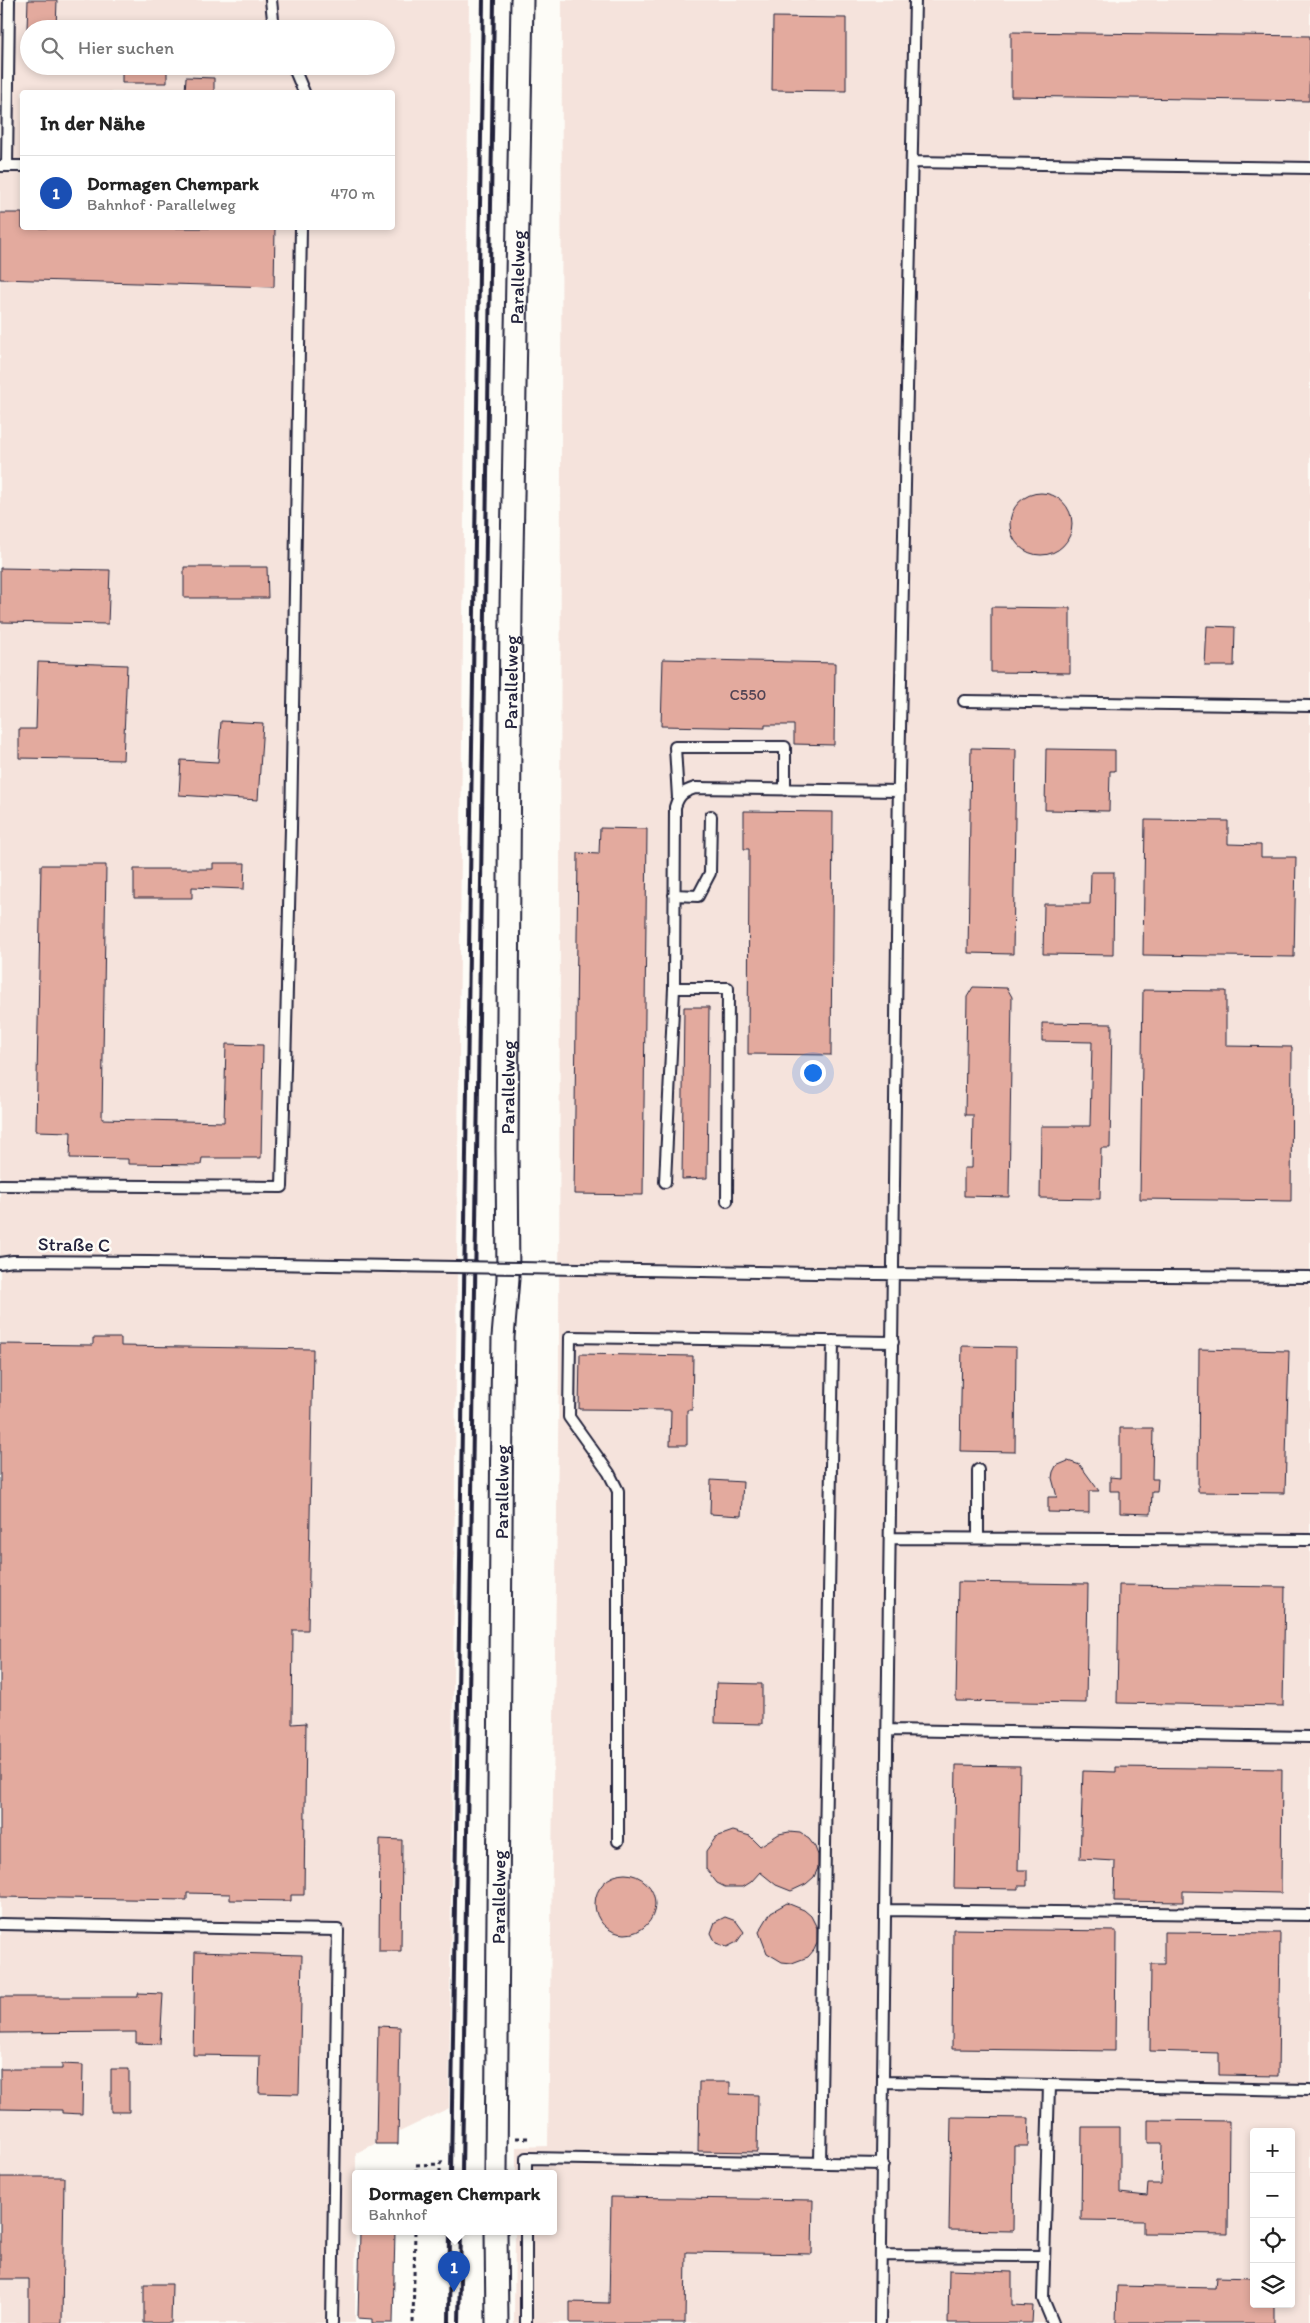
<!DOCTYPE html>
<html lang="de">
<head>
<meta charset="utf-8">
<style>
	:root { --surface:#fff; --page:#f6f6f6; --text:#222; --muted:#767676; --line:#e0e0e0; --accent:#22223b }
	body { margin:0; font-family:Itim,sans-serif; background:var(--page); color:var(--text) }
	.controls { position:absolute; right:15px; bottom:15px; display:grid; overflow:hidden; border-radius:5px; box-shadow:0 2px 8px #0003 }
	.controls button { width:45px; height:45px; display:grid; place-items:center; padding:0; border:0; border-bottom:1px solid var(--line); background:var(--surface); color:var(--text); font:25px sans-serif }
	.you { position:absolute; left:812px; top:1072px; width:18px; height:18px; margin:-12px; border:4px solid #fff; border-radius:50%; background:#1a73e8; box-shadow:0 0 0 8px #1a73e833 }
	.badge { display:grid; place-items:center; width:32px; height:32px; border-radius:50%; background:var(--accent); color:#fff; font-size:16px; font-weight:700 }
	.pin { position:absolute; translate:-50% -41px; filter:drop-shadow(0 1px 2px #0008) }
	.pin::after { content:''; position:absolute; top:26px; width:18px; height:15px; background:inherit; clip-path:polygon(0 0,100% 0,50% 100%) }
	.popup { position:absolute; left:352px; top:2170px; width:205px; height:65px; box-sizing:border-box; display:grid; place-content:center; border-radius:5px; background:var(--surface); filter:drop-shadow(0 1px 4px #0005); font-size:16px; white-space:nowrap; color:var(--muted) }
	.popup b { font-size:19px; color:var(--text) }
	.popup::after { content:''; position:absolute; left:50%; top:100%; margin-left:-10px; border:10px solid transparent; border-top-color:var(--surface) }
	.list { margin:0; padding:0; list-style:none }
	h2 { display:flex; justify-content:space-between; align-items:center; height:65px; margin:0; padding:0 20px; font-size:21px }
	h2 small { font-size:16px; font-weight:400; color:var(--muted) }
	.list li { display:grid; grid-template-columns:32px 1fr auto; gap:15px; align-items:center; box-sizing:border-box; height:75px; padding:0 20px; border-top:1px solid var(--line) }
	.list b { display:block; font-size:19px; white-space:nowrap }
	.list p { margin:0; font-size:16px; white-space:nowrap; color:var(--muted) }
	.list em { font-size:16px; font-style:normal; color:var(--muted) }
	.icon { flex:none; width:28px; height:28px; fill:none; stroke:currentColor; stroke-width:2; stroke-linecap:round; stroke-linejoin:round }
	.map { position:relative; flex:none; width:1310px; height:2323px; overflow:hidden }
	.search { position:absolute; background:var(--surface); box-shadow:0 2px 8px #0003; left:20px; top:20px; width:375px; height:55px; display:flex; align-items:center; gap:12px; box-sizing:border-box; padding:0 18px; border-radius:28px; color:var(--muted); font-size:19px }
	.panel { position:absolute; background:var(--surface); box-shadow:0 2px 8px #0003; left:20px; top:90px; width:375px; height:140px; border-radius:5px }
	.map>svg:first-child { display:block }
</style>
</head>
<body>
<div class="map">
<svg width="1310" height="2323" viewBox="0 0 1310 2323">
	<rect width="100%" height="100%" fill="#fdfcf7"/>
	<filter id="ink" filterUnits="userSpaceOnUse"><feTurbulence type="fractalNoise" baseFrequency=".02" numOctaves="2"/><feDisplacementMap in="SourceGraphic" scale="10" xChannelSelector="R" yChannelSelector="G"/><feConvolveMatrix kernelMatrix="1 2 1 2 8 2 1 2 1" color-interpolation-filters="sRGB"/></filter>
	<g filter="url(#ink)">
		<path fill="#f5e3dc" fill-rule="evenodd" d="M0,0H469L449,2108L356,2153L355,2323H0ZM29,29H386V66H29ZM22,92H392V228H22Z
			M562,0H1310V2323H514L515,2231H553V2173H516V2147L548,2146L559,1371ZM1254,2132H1291V2304H1254Z"/>
		<path fill="#e3aa9e" stroke="#22223b" d="M28,0H57L56,29H27Z
			M773,17L846,18V91L772,90Z
			M1011,32L1310,36L1309,101L1011,96Z
			M122,66H167V83H122Z
			M186,77L214,78V92H185Z
			M0,213H22V228H275L274,287L0,279Z
			M1010 524a31 31 0 1 1 62 0a31 31 0 1 1-62 0Z
			M184,567H267L268,598H184Z
			M0,568L110,570L108,624L0,622Z
			M991,607L1070,608V673L991,672Z
			M1207,626L1235,627L1234,666H1205Z
			M663,659L835,663L834,745L794,744V725H765V728L661,726Z
			M38,662L127,665L123,760L19,758V729H36Z
			M221,721L263,723L258,800L179,795L181,760L218,762Z
			M971,748L1016,749L1013,954L968,953Z
			M1046,749L1115,750V771H1110L1109,811L1045,810Z
			M744,811L833,812L831,1055L748,1054L749,849H744Z
			M1145,820L1228,821V844L1261,845V857H1296L1294,957L1143,955Z
			M600,828L647,829L643,1195L574,1194L578,853L599,854Z
			M213,863H245L244,889L192,887V898H134V869H213Z
			M41,865H106L102,1119L224,1122L226,1044L263,1045L261,1158H202L201,1165L128,1164V1159L70,1158L71,1132L36,1131Z
			M1091,872H1114L1113,955L1043,954L1044,904H1090Z
			M973,987L1007,988L1012,997L1009,1197L964,1196V1168H972L973,1115H965L967,997Z
			M1143,990L1226,991V1046L1292,1047L1291,1201L1140,1199Z
			M684,1007H709L707,1178L682,1179Z
			M1042,1023L1112,1024L1110,1148H1101L1100,1199L1040,1198L1041,1126H1090L1092,1042L1042,1041Z
			M93,1338H121V1346L313,1349L308,1630H293L292,1724L306,1723L304,1895H291V1901L230,1900V1894L187,1893V1900L0,1897V1344L93,1345Z
			M962,1346L1016,1347L1015,1452L960,1451Z
			M1199,1349L1289,1351L1285,1493L1198,1492Z
			M580,1354L693,1356L692,1410H687V1445H670L671,1410L579,1409Z
			M1120,1428H1153L1152,1479H1158L1157,1492H1152L1151,1514L1120,1513V1491H1110V1477L1120,1478Z
			M1068,1461L1080,1465L1099,1491H1089V1513L1048,1512V1497H1057L1052,1478L1053,1472L1056,1466Z
			M711,1480L743,1482L741,1516L710,1514Z
			M958,1582L1088,1584L1086,1703L956,1701Z
			M1119,1585L1285,1587L1283,1706L1117,1703Z
			M716,1683L762,1684V1724L715,1723Z
			M956,1765L1020,1766L1018,1870H1027V1886H1018V1889L954,1888Z
			M1116,1767L1282,1769L1281,1893L1183,1891V1902L1114,1901L1115,1861L1080,1859L1083,1771L1116,1772Z
			M733,1831L750,1836L760,1846L779,1834L789,1832L800,1833L809,1839L815,1847L818,1855V1868L814,1877L806,1884L791,1891L776,1885L760,1872L751,1882L743,1887H725L717,1883L706,1869V1851L716,1837Z
			M380,1839L402,1840L401,1951H379Z
			M595 1904a30 30 0 1 1 60 0a30 30 0 1 1-60 0Z
			M787,1903L804,1910L811,1916L817,1928V1943L814,1950L808,1957L792,1963L782,1962L767,1953L759,1932L771,1912Z
			M725,1917L736,1921L744,1932L737,1942L727,1947L716,1943L711,1933L715,1922Z
			M953,1929L1116,1931L1115,2051L952,2049Z
			M1164,1932L1280,1933L1278,2076L1219,2075V2053L1150,2051L1151,1964H1164Z
			M195,1952L302,1955L299,2094L259,2093L260,2056L193,2055Z
			M138,1993L163,1994L160,2044L136,2043V2032L0,2033V1997H138Z
			M378,2026L400,2027L398,2144H376Z
			M62,2064L83,2065L82,2114L62,2113V2110L0,2109V2069H62Z
			M111,2069H129V2112H111Z
			M699,2082H730V2094L758,2095L757,2152L698,2151Z
			M951,2117L1029,2118L1028,2146H1014L1013,2231L949,2230Z
			M1148,2120L1229,2121L1228,2234L1143,2233V2221L1081,2220L1082,2127H1120V2193L1147,2196L1148,2184H1161L1162,2143H1148Z
			M0,2177H64L62,2323H29V2279H0Z
			M611,2197L813,2200L812,2254L686,2252L685,2323H570V2302L609,2303Z
			M360,2231H395L393,2323H372V2319L358,2318Z
			M949,2270L1012,2272V2305L1033,2306L1032,2323H948Z
			M1216,2277L1254,2278V2304H1274V2323H1116L1117,2286L1215,2288Z
			M144,2284H172L171,2323H144Z"/>
		<g fill="none" stroke-linecap="round" stroke-linejoin="round">
			<defs>
				<path id="lane" d="M271,0L274,29
					M293,66L304,92
					M912,162L1310,168
					M1,166H22
					M7,166L9,0
					M964,701L1310,706
					M678,798L675,747H785V790
					M674,895L698,896L710,873L711,816
					M674,988H728L727,1201
					M665,1182L674,988L675,807C679,794 683,792 695,788L899,791
					M0,1185L282,1187L291,828L301,228
					M0,1263L13,1261L148,1262
					M702,1271L875,1274L1310,1277
					M891,1538L1310,1540
					M978,1538V1470
					M888,1730L1310,1737
					M618,1841V1491L609,1473L569,1417L570,1337L893,1342
					M885,1910L1310,1915
					M0,1924L338,1930L332,2323
					M884,2082L1310,2090
					M1049,2085L1043,2299L1053,2323
					M820,2163L833,1341
					M526,2173V2158L883,2164
					M881,2255L1044,2256
					M526,2323V2231
					M880,2323L899,777L915,0"/>
				<g id="street">
					<path id="s1" d="M496,2173L502,1403L503,1337L508,1279L507,1148L511,608L522,0"/>
					<path d="M496,2231L497,2323"/>
				</g>
			</defs>
			<use href="#lane" stroke="#22223b" stroke-width="14"/>
			<use href="#street" stroke="#22223b" stroke-width="25"/>
			<path stroke="#22223b" stroke-width="3" stroke-dasharray="4 4" stroke-linecap="butt" d="M516,2138H528
				M416,2173V2165L440,2164L442,2161
				M440,2173V2164
				M474,2232V2231
				M413,2323L415,2231"/>
			<use href="#lane" stroke="#fdfcf7" stroke-width="10"/>
			<use href="#street" stroke="#fdfcf7" stroke-width="21"/>
			<path stroke="#22223b" stroke-width="4" d="M451,2173L483,0
				M462,2173L494,0
				M449,2323L450,2231
				M459,2323L461,2231"/>
			<defs>
				<path id="lane-bridge" d="M148,1262L702,1271"/>
			</defs>
			<use href="#lane-bridge" stroke="#22223b" stroke-width="14" stroke-linecap="butt"/>
			<use href="#lane-bridge" stroke="#fdfcf7" stroke-width="10"/>
		</g>
	</g>
	<g text-anchor="middle" stroke-width="5" stroke-linejoin="round" paint-order="stroke">
		<g font-size="16" fill="#524454">
			<text x="748" y="700">C550</text>
		</g>
		<g font-size="19" fill="#22223b" stroke="#fdfcf7">
			<text dy="7" stroke="none"><textPath href="#s1" startOffset="1896">Parallelweg</textPath></text>
			<text dy="7" stroke="none"><textPath href="#s1" startOffset="1491">Parallelweg</textPath></text>
			<text dy="7" stroke="none"><textPath href="#s1" startOffset="1086">Parallelweg</textPath></text>
			<text transform="translate(74 1244) rotate(1)" y="7">Straße C</text>
			<text dy="7" stroke="none"><textPath href="#s1" startOffset="681">Parallelweg</textPath></text>
			<text dy="7" stroke="none"><textPath href="#s1" startOffset="276">Parallelweg</textPath></text>
		</g>
	</g>
</svg>
<div class="controls">
<button>+</button>
<button>−</button>
<button><svg class="icon" aria-label="locate" viewBox="0 0 24 24"><circle cx="12" cy="12" r="6"/><path d="M12 2v4M12 18v4M2 12h4M18 12h4"/></svg></button>
<button><svg class="icon" aria-label="layers" viewBox="0 0 24 24"><path d="M12 4l9 5-9 5-9-5zM3 14l9 5 9-5"/></svg></button>
</div>
<div class="you"></div>
<div class="pin badge" style="left:454px;top:2292px;background:#1a4fb4">1</div>
<div class="popup"><b>Dormagen Chempark</b>Bahnhof</div>
<div class="search"><svg class="icon" aria-label="search" viewBox="0 0 24 24"><circle cx="10" cy="10" r="6"/><path d="M15 15l6 6"/></svg>Hier suchen</div>
<section class="panel">
<h2>In der Nähe<small></small></h2>
<ul class="list">
<li><span class="badge" style="background:#1a4fb4">1</span><div><b>Dormagen Chempark</b><p>Bahnhof · Parallelweg</p></div><em>470 m</em></li>
</ul>
</section>
</div>
</body>
</html>
